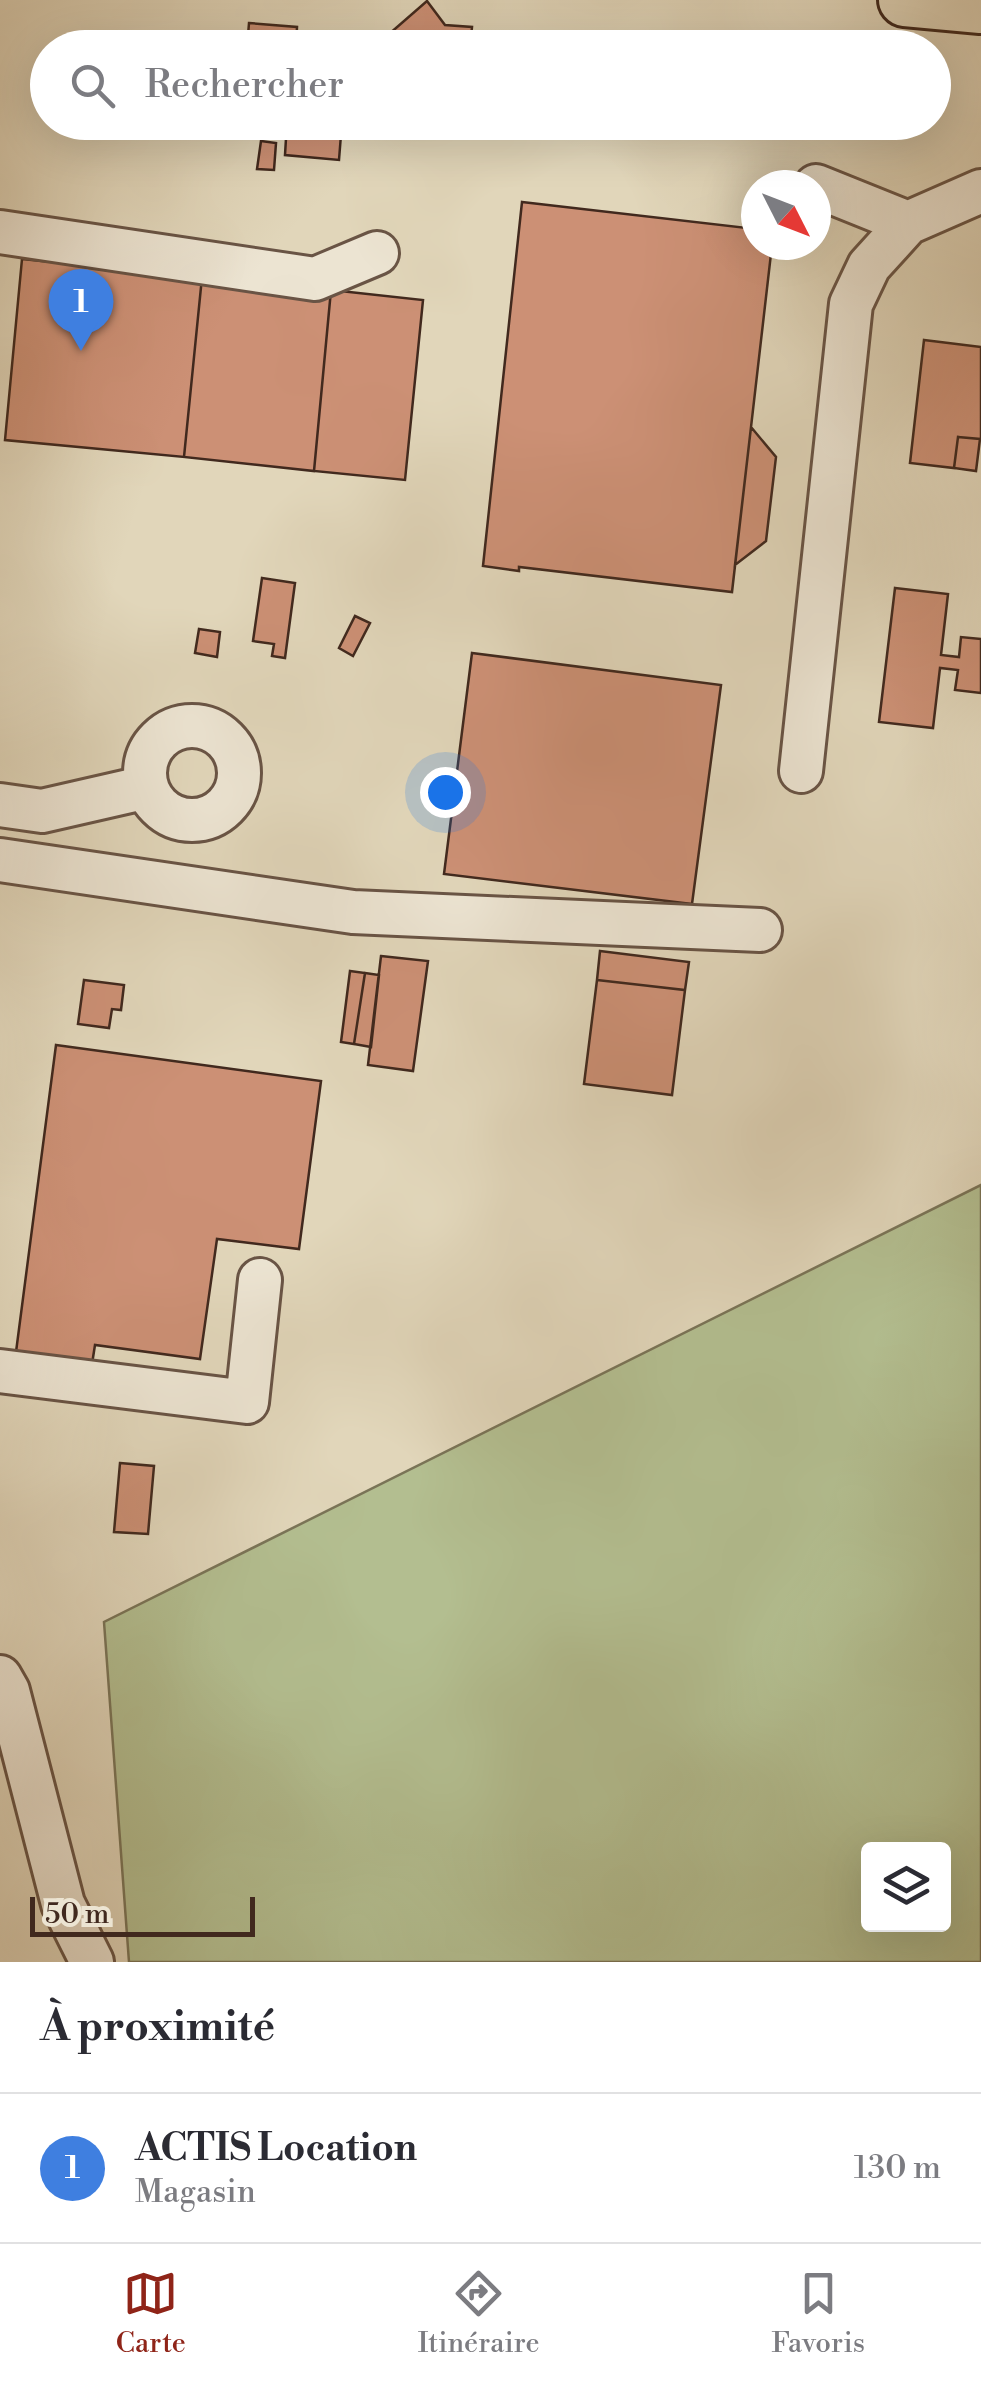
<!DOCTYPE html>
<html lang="fr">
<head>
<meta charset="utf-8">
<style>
	:root { --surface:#fff; --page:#f7f7f7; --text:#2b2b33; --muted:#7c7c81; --line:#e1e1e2; --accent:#8f2418 }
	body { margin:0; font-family:"Libre Bodoni",serif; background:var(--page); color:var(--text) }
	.controls { position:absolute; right:30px; bottom:30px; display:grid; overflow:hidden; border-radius:10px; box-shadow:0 10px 40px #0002 }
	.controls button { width:90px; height:90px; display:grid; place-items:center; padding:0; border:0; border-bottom:2px solid var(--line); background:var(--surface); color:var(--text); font:50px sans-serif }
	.compass { position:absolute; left:741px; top:170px; width:90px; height:90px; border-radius:50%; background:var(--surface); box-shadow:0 10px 40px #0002; rotate:132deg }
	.scale { position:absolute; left:30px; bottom:25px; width:225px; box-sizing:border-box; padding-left:10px; border:5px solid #41291e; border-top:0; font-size:28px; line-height:35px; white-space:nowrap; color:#41291e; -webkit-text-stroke:8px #ece4d2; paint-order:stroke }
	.you { position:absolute; left:445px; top:792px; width:35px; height:35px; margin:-25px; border:8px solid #fff; border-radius:50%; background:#1a73e8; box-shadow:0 0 0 15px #1a73e833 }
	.badge { display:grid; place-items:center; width:65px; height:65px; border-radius:50%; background:var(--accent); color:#fff; font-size:32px; font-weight:700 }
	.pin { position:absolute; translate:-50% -82px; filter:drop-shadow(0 2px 5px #0008) }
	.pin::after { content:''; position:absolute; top:52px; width:35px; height:30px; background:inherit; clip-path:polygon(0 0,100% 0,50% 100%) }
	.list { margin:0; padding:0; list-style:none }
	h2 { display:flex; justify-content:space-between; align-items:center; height:130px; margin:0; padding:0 40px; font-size:42px }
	h2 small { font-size:32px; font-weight:400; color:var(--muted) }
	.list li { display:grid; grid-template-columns:65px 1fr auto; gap:30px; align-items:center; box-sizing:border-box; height:150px; padding:0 40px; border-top:2px solid var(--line) }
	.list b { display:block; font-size:38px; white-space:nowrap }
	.list p { margin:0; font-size:32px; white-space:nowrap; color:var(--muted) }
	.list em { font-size:32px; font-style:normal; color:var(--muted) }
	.icon { flex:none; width:55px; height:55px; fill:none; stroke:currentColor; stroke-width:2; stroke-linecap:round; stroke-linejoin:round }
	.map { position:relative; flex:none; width:981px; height:1962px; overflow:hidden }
	.search { position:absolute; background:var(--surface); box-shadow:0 10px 40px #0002; left:30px; right:30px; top:30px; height:110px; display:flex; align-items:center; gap:25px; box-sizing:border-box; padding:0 35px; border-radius:55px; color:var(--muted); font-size:38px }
	.sheet { height:280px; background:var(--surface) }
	nav { display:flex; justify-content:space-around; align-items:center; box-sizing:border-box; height:140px; border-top:2px solid var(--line); background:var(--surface); font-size:28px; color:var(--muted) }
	nav a { display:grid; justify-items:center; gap:5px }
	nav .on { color:var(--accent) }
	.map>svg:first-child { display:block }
</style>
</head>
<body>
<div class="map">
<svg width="981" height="1962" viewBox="0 0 981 1962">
	<rect width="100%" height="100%" fill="#e1d6ba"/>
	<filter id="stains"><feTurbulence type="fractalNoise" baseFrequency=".002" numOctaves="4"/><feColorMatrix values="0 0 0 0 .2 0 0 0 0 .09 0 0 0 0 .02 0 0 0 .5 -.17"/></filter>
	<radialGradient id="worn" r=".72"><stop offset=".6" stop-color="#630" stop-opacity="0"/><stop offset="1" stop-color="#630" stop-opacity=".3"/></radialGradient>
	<path fill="#b3be90" stroke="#7a7457" stroke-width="2.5" fill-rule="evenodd" d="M981,1185V1962H129L104,1622ZM868,1850H944V1924H868Z"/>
	<path fill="#cc9075" stroke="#41291e" stroke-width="2.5" d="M427,1L445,25L472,27L470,48H373Z
		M249,23L297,27L296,48H247Z
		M287,122H342L339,160L285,155Z
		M261,141L276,143L274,170L257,169Z
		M522,202L756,229V245H772L732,592L519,567V571L483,566Z
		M22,259L202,277L184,457L5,440Z
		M202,277L331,290L314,471L184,457Z
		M331,290L423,300L405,480L314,471Z
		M924,340L981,347V439L958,437L954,468L910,463Z
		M751,427L776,457L766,541L735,565Z
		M958,437L980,439L976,471L954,468Z
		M262,578L295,583L285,658L272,656L274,644L253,641Z
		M895,588L948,594L941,655L959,657L961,637L981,639V693L955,690L958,670L940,668L933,728L879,722Z
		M355,616L370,623L353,656L339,648Z
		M199,629L220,632L217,657L195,653Z
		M472,653L721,685L692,904L444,874Z
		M600,951L689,962L685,990L597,980Z
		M381,956L428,961L413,1071L368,1065Z
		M350,971L365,973L354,1044L341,1042Z
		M365,973L379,975L371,1047L354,1044Z
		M84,980L124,985L121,1010L112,1009L109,1028L78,1024Z
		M597,980L685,990L672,1095L584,1084Z
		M56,1045L321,1081L299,1249L217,1239L200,1359L95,1345L92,1364L16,1352Z
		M120,1463L154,1466L148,1534L114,1532Z"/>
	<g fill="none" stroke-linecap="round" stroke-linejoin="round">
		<defs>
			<path id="minor" d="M816,186L908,223
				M0,232L315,279L377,253
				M145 773a47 47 0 1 1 94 0a47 47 0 1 1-94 0Z
				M801,771L851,304L869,266L908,223L981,191
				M0,805L42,811L147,787
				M0,860L353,912L760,930
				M0,1371L247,1402L260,1280
				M0,1677L8,1691L63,1904L92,1962"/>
			<path id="major" d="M905,0L981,7"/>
		</defs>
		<use href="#minor" stroke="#695445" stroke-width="48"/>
		<use href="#major" stroke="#41291e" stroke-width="58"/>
		<use href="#minor" stroke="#ece4d2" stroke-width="42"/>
		<use href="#major" stroke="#e1d6ba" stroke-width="52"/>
	</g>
	<rect width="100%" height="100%" filter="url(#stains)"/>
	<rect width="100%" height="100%" fill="url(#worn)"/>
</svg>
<div class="controls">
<button><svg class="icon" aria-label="layers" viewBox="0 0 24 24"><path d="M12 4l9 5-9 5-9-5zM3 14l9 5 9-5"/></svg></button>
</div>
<svg class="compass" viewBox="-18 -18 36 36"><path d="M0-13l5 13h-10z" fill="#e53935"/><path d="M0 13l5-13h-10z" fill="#7c7c81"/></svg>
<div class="scale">50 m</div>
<div class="you"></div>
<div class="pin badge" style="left:81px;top:351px;background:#3f7fe0">1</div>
<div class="search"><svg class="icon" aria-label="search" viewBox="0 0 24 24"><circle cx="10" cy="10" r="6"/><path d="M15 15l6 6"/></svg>Rechercher</div>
</div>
<section class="sheet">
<h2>À proximité<small></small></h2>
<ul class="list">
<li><span class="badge" style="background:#3f7fe0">1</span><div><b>ACTIS Location</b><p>Magasin</p></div><em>130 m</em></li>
</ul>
</section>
<nav>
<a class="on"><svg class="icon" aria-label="map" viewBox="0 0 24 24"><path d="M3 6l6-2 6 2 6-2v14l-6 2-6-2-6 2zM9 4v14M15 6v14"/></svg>Carte</a>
<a><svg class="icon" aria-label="directions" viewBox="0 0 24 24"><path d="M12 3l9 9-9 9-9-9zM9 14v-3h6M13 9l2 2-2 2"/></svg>Itinéraire</a>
<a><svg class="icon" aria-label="saved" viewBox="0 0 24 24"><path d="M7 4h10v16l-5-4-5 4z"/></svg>Favoris</a>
</nav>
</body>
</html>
